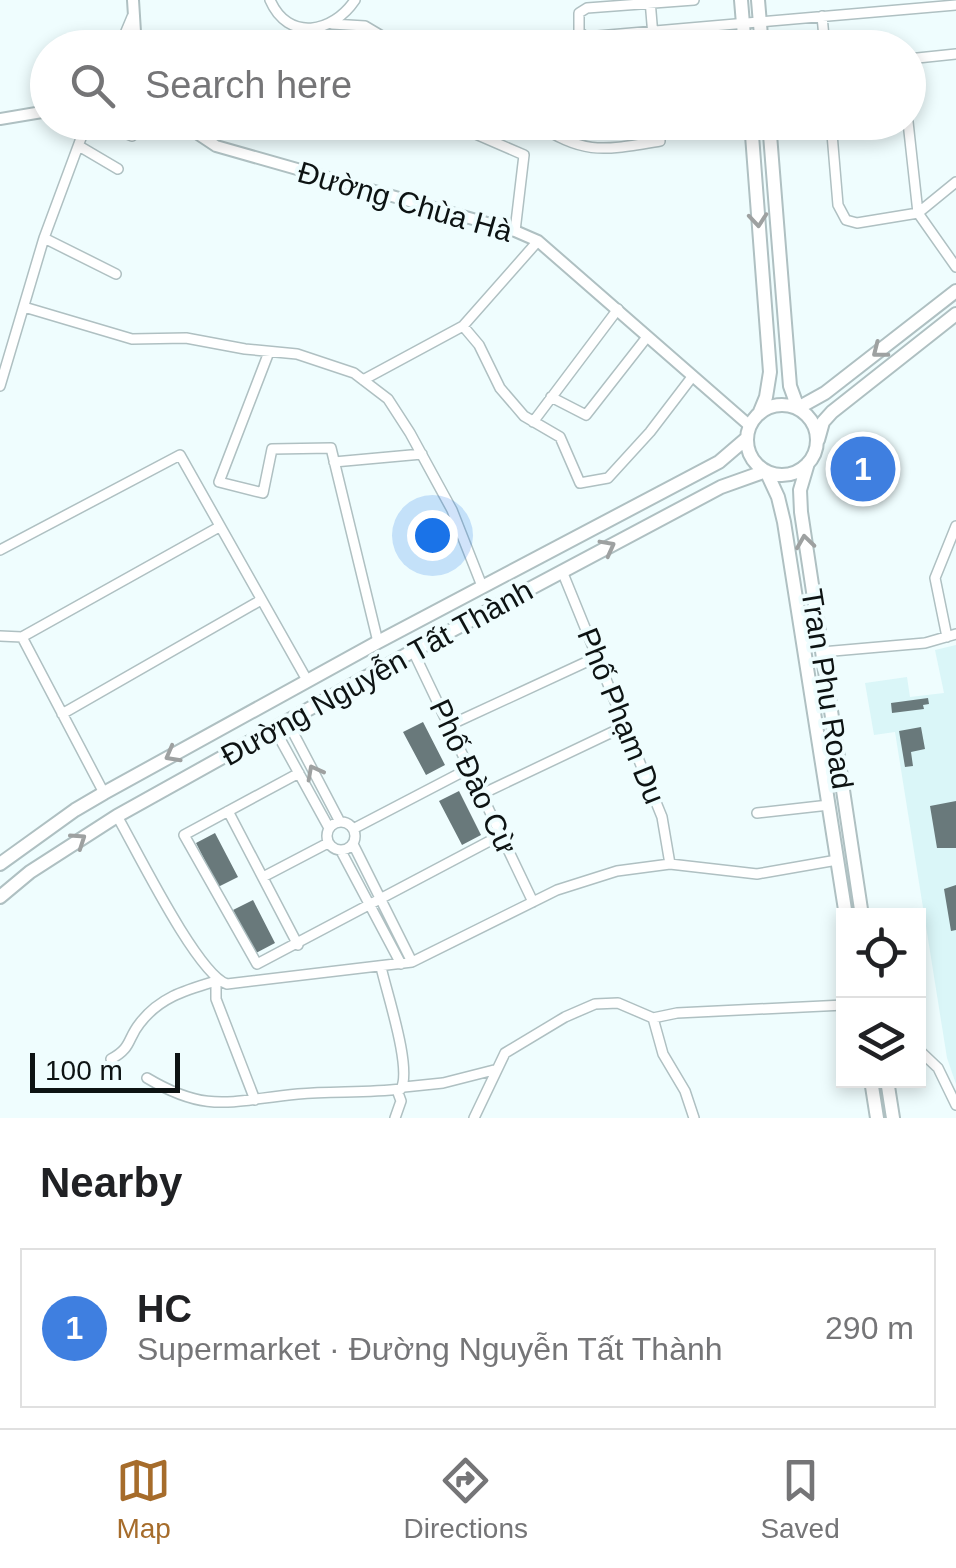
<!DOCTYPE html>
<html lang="en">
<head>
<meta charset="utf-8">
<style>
	:root { --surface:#fff; --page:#f2f2f2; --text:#202124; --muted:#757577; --line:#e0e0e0; --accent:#a66c2b }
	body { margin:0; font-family:Helvetica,sans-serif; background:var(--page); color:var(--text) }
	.controls { position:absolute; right:30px; bottom:30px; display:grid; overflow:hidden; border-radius:0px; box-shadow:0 5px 15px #0003 }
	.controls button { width:90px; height:90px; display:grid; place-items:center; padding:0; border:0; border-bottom:2px solid var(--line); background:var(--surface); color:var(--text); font:50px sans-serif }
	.scale { position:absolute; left:30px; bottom:25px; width:150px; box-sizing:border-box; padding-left:10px; border:5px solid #0d1313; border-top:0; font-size:28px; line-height:35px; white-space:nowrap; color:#0d1313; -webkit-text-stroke:8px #effdfe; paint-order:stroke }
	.you { position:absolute; left:432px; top:535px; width:35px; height:35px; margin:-25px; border:8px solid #fff; border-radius:50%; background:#1a73e8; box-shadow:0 0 0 15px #1a73e833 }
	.badge { display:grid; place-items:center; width:65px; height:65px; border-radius:50%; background:var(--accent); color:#fff; font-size:32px; font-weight:700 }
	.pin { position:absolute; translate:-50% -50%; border:5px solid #fff; box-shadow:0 2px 10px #0006 }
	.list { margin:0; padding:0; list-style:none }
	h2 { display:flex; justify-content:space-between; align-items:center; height:130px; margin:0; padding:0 40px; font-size:42px }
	h2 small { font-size:32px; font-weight:400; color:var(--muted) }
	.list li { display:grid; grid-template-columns:65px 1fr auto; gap:30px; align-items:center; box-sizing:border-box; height:160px; margin:0 20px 20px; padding:0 20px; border:2px solid var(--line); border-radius:0px }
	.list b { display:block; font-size:38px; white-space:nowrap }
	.list p { margin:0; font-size:32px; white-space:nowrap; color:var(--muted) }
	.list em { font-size:32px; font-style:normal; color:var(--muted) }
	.icon { flex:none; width:55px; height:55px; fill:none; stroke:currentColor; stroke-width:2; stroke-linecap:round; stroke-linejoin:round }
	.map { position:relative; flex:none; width:956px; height:1118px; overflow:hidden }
	.search { position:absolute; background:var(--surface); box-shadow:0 5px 15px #0003; left:30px; right:30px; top:30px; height:110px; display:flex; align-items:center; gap:25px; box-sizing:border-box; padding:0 35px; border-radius:55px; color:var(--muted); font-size:38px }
	.sheet { height:310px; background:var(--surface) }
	nav { display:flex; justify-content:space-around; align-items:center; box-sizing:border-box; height:140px; border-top:2px solid var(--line); background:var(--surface); font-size:28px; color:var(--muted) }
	nav a { display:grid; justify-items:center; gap:5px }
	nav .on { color:var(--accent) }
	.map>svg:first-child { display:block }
</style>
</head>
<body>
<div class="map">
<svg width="956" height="1118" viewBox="0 0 956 1118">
	<rect width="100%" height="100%" fill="#effdfe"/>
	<path fill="#daf6f8" d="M956,645V1084L947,1058L895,732L874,735L865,683L907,677L910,697L944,693L935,650Z"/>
	<path fill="#69797b" d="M928,698L929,704L923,705L924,709L892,713L891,703Z
		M423,722L445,765L426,775L403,732Z
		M921,727L925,749L911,752L913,766L905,767L899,731Z
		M459,791L481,835L462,845L439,801Z
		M956,801V848H937L930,806Z
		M215,833L238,877L218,887L196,843Z
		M956,885V930L951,931L944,889Z
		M253,900L275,943L256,953L233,910Z"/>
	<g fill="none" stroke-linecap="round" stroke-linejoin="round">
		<defs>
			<path id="minor" d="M270,0C288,42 333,33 355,0
				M650,0L654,48
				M694,0L587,8L579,13V32L586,37L956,5
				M822,16L825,48
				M332,24L365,26L402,48
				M119,48L132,17
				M908,59L956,54
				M98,122L132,136
				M448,122L524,155L515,231
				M533,122C585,155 600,151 660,141L659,122
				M831,122L838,205L846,220L857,223L918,213L956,182
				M908,122L918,213L956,267
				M79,146L118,169
				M44,238L116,274
				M24,307L132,339L186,338L245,349L297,354L354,373L388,399L410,433L452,510L482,586
				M463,326L479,345L500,388L524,416L560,437L580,483L608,478L650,432L692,377
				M269,352L219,482L263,493L272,449L331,448L378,642
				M363,380L463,326L538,241
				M0,386L44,238L87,122
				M551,397L586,415L647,337
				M533,422L618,309
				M334,462L422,454
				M0,550L180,455L307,680
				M562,571L662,817L670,864
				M0,636L22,637L219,527
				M22,637L104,793
				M947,637L935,578L956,526
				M413,651L533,902
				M822,652L925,643L956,634
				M62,714L261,600
				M287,721L340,822
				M450,725L597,657
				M274,728L329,828
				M299,773L184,835L257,964L501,835
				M482,794L625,726
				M228,811L298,945
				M757,813L829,805
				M117,816C136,849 197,974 227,984L412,962L557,890L617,871L670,864L757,874L837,860
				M327 836a14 14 0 1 1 28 0a14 14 0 1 1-28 0Z
				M353,829L470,768
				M353,844L412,962
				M341,851L401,964
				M263,877L328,843
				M653,1018L663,1054L685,1091L694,1118
				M918,1049L938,1068L956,1105
				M111,1059C132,1048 127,1039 140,1023C160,997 186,990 216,981V999L255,1100
				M147,1078C209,1115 232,1100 298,1094C333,1091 367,1093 401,1089C412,1068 387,994 381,967
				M404,1087L443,1083L494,1070
				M395,1118L401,1101L397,1090
				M474,1118L505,1053L565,1017L595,1004L618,1003L653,1018L677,1013L844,1005"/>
			<path id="tertiary" d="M133,0L136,48
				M0,119L48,111
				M180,122L216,146L515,231L538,241L750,426"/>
			<path id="secondary" d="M741,0L745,48
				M758,0L762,48
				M751,122L770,372L766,397L759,414
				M769,122L790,386L798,408L825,393L956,291
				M747 440a35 35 0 1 1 70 0a35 35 0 1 1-70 0Z
				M818,440L823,422L832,412L956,314
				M808,463L800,490L801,512L862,916
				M0,864L75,810L104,793L378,642L719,462L747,438
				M0,897L30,872L117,816L413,651L721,487L766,471L778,497L784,522L846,916
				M871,1080L877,1118
				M887,1080L893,1118"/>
		</defs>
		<use href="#minor" stroke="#afc0c2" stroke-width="12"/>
		<use href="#tertiary" stroke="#afc0c2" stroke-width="14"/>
		<use href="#secondary" stroke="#afc0c2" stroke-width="16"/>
		<use href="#minor" stroke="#fff" stroke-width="9"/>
		<use href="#tertiary" stroke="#fff" stroke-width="10"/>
		<use href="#secondary" stroke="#fff" stroke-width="12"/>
	</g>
	<defs><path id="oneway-chevron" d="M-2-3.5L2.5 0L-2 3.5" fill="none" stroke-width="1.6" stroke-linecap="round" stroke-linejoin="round" transform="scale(2.5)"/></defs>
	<g stroke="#9ea1a1">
		<use href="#oneway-chevron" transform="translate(758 220) rotate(85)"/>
		<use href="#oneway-chevron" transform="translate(879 351) rotate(142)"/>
		<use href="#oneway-chevron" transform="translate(805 542) rotate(-98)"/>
		<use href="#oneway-chevron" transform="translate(608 547) rotate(-28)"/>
		<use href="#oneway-chevron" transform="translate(172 755) rotate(151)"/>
		<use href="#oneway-chevron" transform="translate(314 772) rotate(-118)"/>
		<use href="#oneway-chevron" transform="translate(79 840) rotate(-34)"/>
	</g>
	<g text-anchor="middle" stroke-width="8" stroke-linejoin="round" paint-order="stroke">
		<g font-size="30" fill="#0d1313" stroke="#effdfe">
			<text transform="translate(405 202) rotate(16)" y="10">Đường Chùa Hà</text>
			<text transform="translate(377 673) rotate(-29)" y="10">Đường Nguyễn Tất Thành</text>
			<text transform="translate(827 689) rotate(81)" y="10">Tran Phu Road</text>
			<text transform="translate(621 716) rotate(68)" y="10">Phố Phạm Du</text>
			<text transform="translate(473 777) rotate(65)" y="10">Phố Đào Cừ</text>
		</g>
	</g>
</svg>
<div class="controls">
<button><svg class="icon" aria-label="locate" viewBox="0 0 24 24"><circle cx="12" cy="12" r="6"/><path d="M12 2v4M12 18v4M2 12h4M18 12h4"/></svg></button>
<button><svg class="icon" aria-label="layers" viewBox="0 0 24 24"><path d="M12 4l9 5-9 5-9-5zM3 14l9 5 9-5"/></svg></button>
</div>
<div class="scale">100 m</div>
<div class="you"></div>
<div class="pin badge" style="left:863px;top:469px;background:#3f7fe0">1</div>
<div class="search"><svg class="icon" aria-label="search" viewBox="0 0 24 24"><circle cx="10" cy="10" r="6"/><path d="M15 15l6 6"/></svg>Search here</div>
</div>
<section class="sheet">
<h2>Nearby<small></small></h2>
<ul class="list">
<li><span class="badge" style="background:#3f7fe0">1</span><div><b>HC</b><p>Supermarket · Đường Nguyễn Tất Thành</p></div><em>290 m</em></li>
</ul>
</section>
<nav>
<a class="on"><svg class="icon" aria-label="map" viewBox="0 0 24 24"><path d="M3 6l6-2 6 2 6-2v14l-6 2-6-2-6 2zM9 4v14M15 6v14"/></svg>Map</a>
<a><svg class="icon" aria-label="directions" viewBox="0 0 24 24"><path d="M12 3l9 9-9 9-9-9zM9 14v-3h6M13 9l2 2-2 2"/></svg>Directions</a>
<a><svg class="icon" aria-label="saved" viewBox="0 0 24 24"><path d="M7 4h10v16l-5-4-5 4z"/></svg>Saved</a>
</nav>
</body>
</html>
